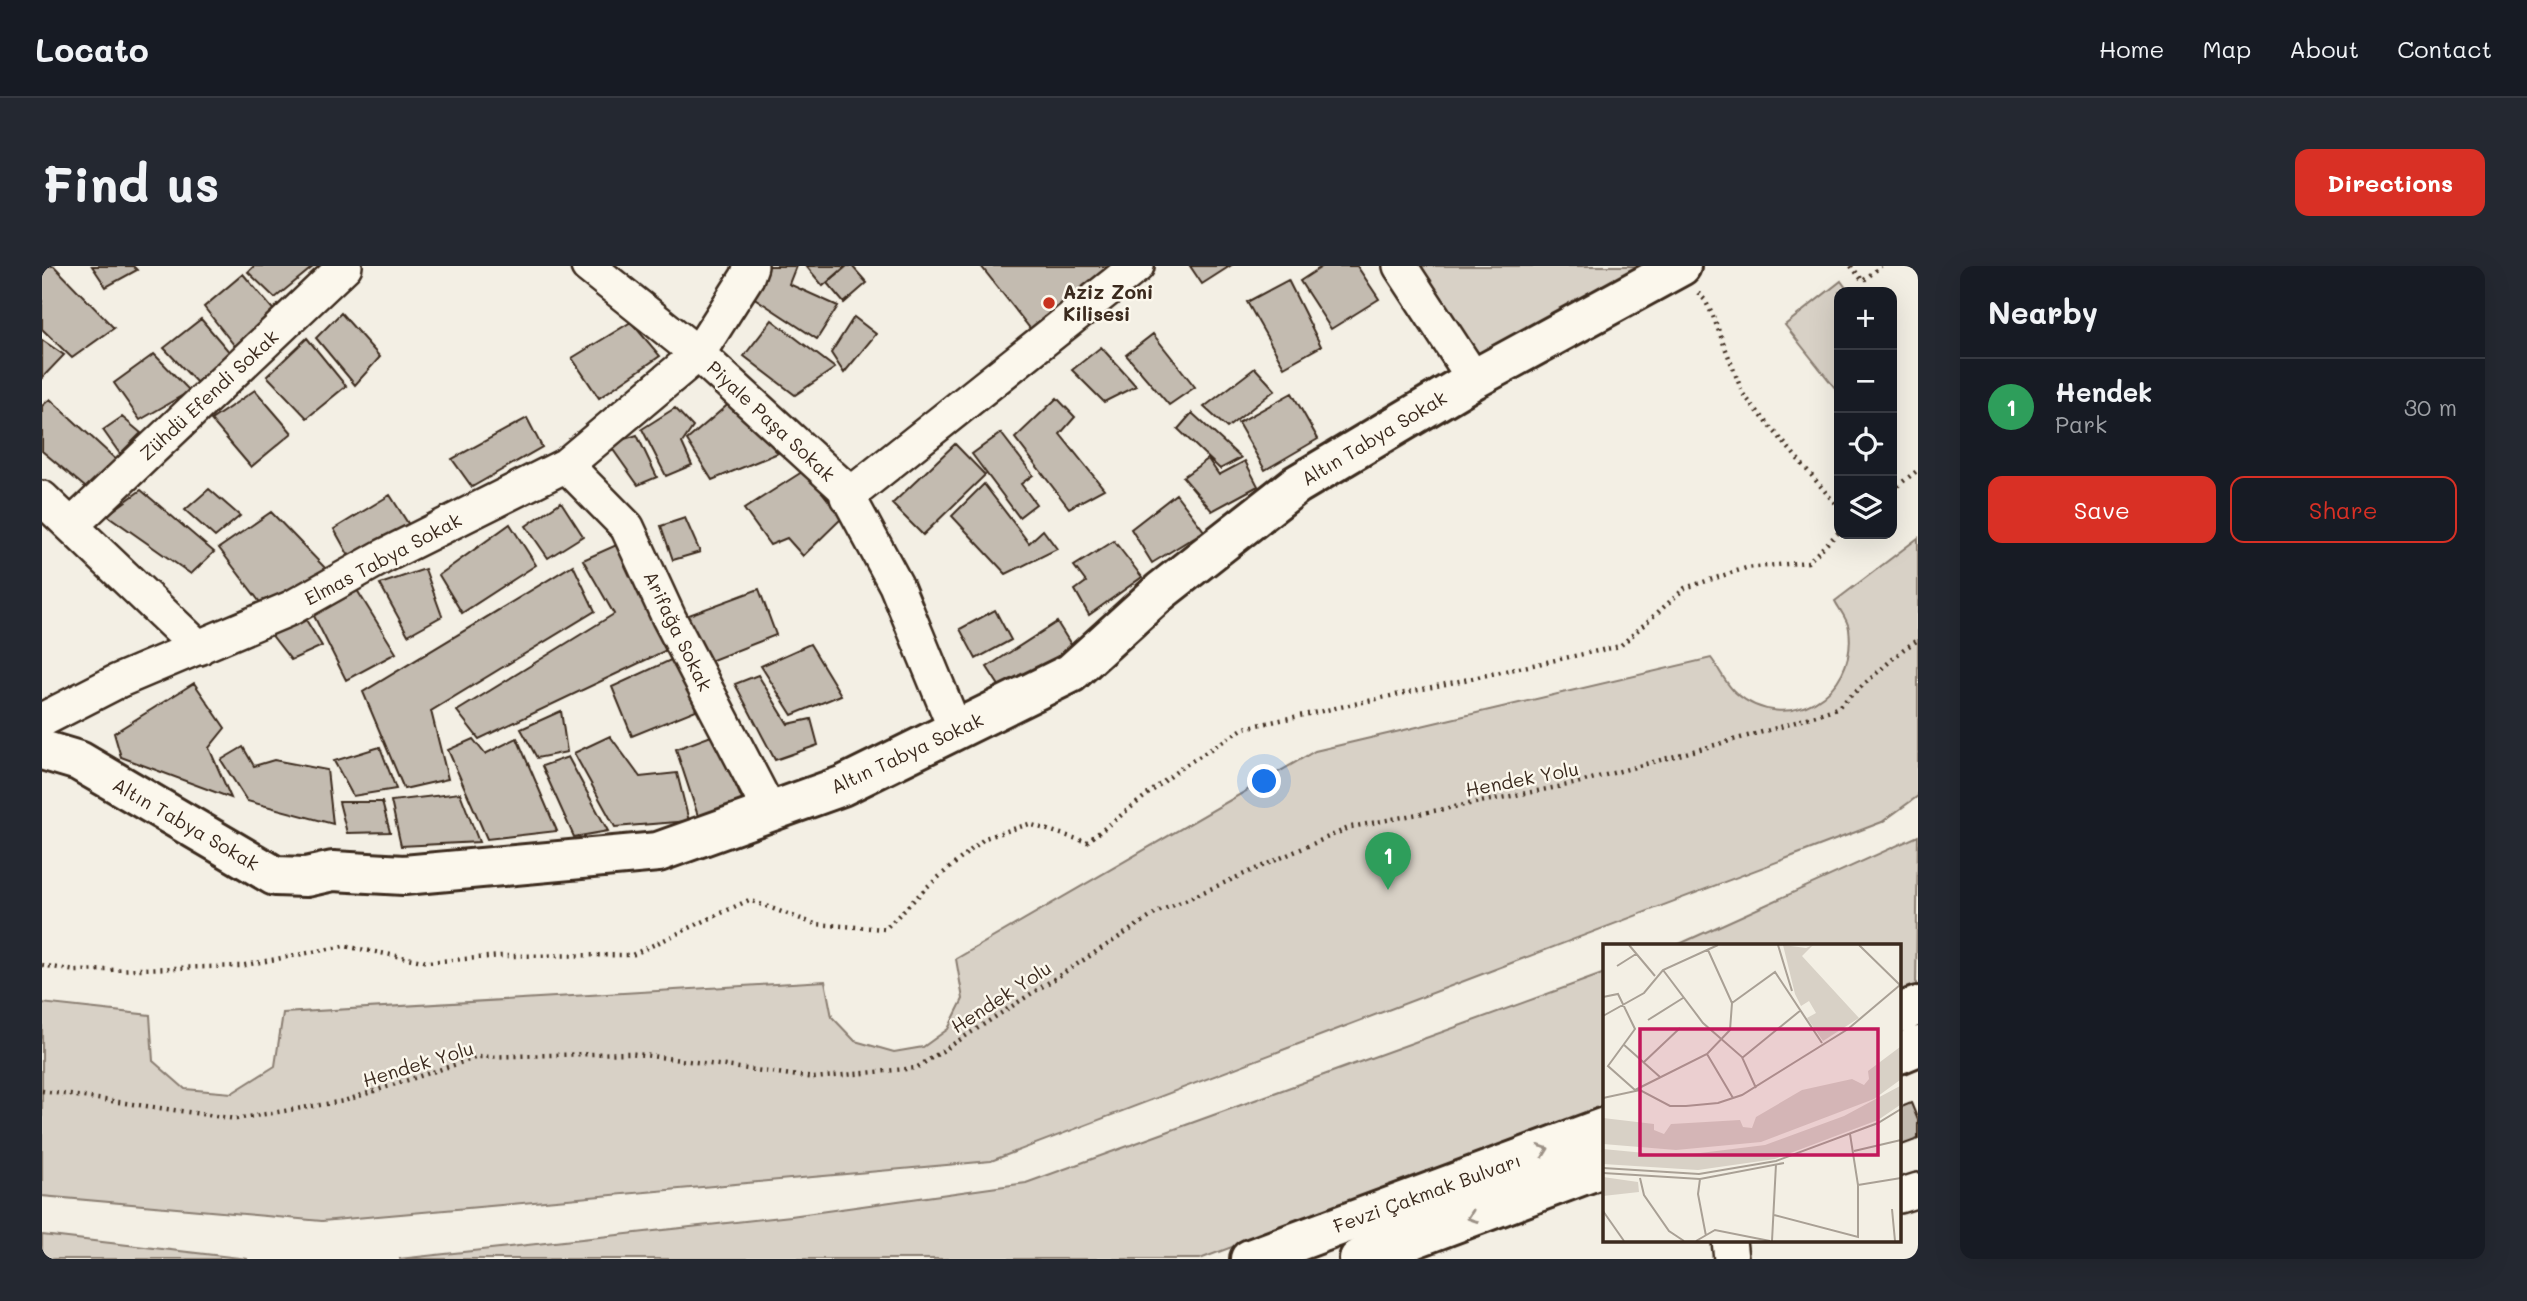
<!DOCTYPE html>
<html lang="en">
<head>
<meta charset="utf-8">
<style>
	:root { --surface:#171b24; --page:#242831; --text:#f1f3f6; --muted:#9ea1a6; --line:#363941; --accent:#d93025 }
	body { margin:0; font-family:Mali,sans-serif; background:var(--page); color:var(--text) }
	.controls { position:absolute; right:21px; top:21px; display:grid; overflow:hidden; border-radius:14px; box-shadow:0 7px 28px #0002 }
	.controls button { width:63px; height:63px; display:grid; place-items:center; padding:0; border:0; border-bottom:2px solid var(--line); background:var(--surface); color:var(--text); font:35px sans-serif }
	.you { position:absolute; left:1223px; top:516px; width:24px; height:24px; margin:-18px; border:5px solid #fff; border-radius:50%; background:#1a73e8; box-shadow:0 0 0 10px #1a73e833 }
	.badge { display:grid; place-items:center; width:46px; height:46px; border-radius:50%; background:var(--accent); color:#fff; font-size:23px; font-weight:700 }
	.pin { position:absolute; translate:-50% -58px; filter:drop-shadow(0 2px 4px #0008) }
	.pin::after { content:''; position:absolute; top:37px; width:24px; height:21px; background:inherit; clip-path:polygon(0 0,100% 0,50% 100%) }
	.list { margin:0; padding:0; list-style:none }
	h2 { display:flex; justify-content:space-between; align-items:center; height:91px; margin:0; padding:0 28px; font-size:30px }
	h2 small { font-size:23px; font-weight:400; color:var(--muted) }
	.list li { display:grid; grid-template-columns:46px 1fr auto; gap:21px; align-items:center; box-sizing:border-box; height:98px; padding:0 28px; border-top:2px solid var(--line) }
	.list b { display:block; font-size:26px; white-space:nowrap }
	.list p { margin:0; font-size:23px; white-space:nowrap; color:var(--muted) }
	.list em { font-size:23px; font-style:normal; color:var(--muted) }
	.actions { display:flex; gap:14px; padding:21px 28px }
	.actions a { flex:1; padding:16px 0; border:2px solid var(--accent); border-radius:14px; text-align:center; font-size:24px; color:var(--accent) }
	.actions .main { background:var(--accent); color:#fff }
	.icon { flex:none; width:38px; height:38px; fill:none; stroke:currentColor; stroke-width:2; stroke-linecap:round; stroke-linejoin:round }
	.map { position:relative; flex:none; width:1876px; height:993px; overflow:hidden; border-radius:14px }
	header { display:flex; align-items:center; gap:42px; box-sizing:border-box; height:98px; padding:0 35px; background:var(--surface); border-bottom:2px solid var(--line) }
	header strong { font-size:33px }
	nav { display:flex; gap:38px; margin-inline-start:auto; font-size:24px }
	.intro { display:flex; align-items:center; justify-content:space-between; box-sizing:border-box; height:168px; padding:0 42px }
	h1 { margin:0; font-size:49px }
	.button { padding:18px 32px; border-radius:14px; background:var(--accent); color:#fff; font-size:24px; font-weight:700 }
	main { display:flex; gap:42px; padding:0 42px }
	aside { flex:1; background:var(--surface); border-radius:14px; box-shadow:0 7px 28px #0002 }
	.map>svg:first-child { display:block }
</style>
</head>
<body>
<header>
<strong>Locato</strong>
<nav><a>Home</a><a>Map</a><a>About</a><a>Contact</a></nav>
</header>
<div class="intro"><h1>Find us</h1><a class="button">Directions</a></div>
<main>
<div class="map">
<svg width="1876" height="993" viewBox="0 0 1876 993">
	<rect width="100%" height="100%" fill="#f3efe4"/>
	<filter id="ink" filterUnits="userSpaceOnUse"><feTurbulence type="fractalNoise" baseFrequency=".0143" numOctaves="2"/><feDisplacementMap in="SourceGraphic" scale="14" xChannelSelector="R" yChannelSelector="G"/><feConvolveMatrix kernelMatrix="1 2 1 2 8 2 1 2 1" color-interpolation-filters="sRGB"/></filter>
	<g filter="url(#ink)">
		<path fill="#d8d1c6" stroke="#8a7e72" stroke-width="2" d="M1376,0H1623L1441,95Z
			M1799,15L1807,26H1797V127L1743,59Z
			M1876,272V530L1840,556L949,895L280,955L0,930V737L108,749L111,795L143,823L190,827L233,800L241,747L783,715L790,751L813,775L852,786L881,781L906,763L921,733L914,693L1273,485L1669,392C1677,402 1684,419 1694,427C1744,470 1816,429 1807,363C1806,354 1797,343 1793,335Z
			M1876,570L1874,720L1857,727V680H1633Z
			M1563,707V841L1158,993H357L749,950L984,917Z
			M0,969L206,993H0Z"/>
		<path fill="#c3bbb0" stroke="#3b2a1e" stroke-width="2" d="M6,0H12L72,62L30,92L0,63V7Z
			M50,0H91L95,4L64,21Z
			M212,0H272L233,32L206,6Z
			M722,0H754L747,18L796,40L775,73L705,27Z
			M764,0H804L781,20Z
			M805,0H810L825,17L802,37L785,17Z
			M939,0H1094L998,75Z
			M1148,0H1188L1160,18Z
			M1281,0H1315L1337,33L1289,63L1258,15Z
			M201,8L234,47L196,84L162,41Z
			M1246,14L1279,80L1242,101L1205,36Z
			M299,47L338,91L313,119L274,72Z
			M812,51L834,68L802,107L789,87Z
			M159,53L189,88L157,119L122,82Z
			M730,54L793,102L753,129L702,90Z
			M589,56L618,90L557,132L530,92Z
			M1111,68L1153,121L1127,139L1084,89Z
			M265,72L304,120L265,152L225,110Z
			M0,74L22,89L0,112Z
			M1059,81L1094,120L1062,136L1030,104Z
			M112,88L148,125L98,154L72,117Z
			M1213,102L1233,124L1185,162L1162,141Z
			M213,124L250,167L209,201L169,154Z
			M1250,127L1276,173L1223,204L1196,157Z
			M1015,132L1033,151L1018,168L1062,223L1027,242L973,172Z
			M8,133L80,199L49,226L0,185V140Z
			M690,135L736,187L670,214L645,174Z
			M633,142L651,161L640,177L650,199L624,210L600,163Z
			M1150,147L1199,192L1178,203L1136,163Z
			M80,151L99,167L78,188L61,164Z
			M485,152L500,181L430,221L410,193Z
			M959,167L991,209L979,218L994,238L977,251L930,188Z
			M595,169L615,211L596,219L567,178Z
			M913,178L943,209L881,269L850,238Z
			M1166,193L1177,209L1203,195L1216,220L1170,245L1141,211Z
			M763,204L800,252L761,290L745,272L728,279L702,243Z
			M942,218L987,277L1001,264L1015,283L964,308L910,250Z
			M167,223L198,250L173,271L143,244Z
			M99,224L172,286L149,308L65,249Z
			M1134,228L1162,265L1110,297L1089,263Z
			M348,229L367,259L308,292L292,263Z
			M519,236L541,270L506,292L484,260Z
			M229,246L287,306L223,343L177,282Z
			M643,252L658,286L631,294L619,260Z
			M468,258L494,299L420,347L397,309Z
			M1072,275L1100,311L1047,349L1033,324L1044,316L1032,300Z
			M579,277L631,381L437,473L415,445L572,348L541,294Z
			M531,299L553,345L389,445L406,513L362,523L321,426Z
			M383,303L400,350L366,369L338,318Z
			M717,323L734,369L663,397L644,350Z
			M315,324L354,387L304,414L268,342Z
			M953,344L969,374L934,393L918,363Z
			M261,349L280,380L249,394L225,363Z
			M1015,356L1033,385L963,429L945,401Z
			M768,378L799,429L750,449L719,400Z
			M635,391L654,444L590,470L570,421Z
			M716,409L746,458L769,453L776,479L733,494L693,418Z
			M152,417L183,462L167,482L189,532L79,491L72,467Z
			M519,445L525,486L495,492L479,463Z
			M672,469L702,538L659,559L634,483Z
			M568,470L598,511L635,507L647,555L573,561L532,487Z
			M475,472L515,565L445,573L406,484L431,473L443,488Z
			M201,481L212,500L232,494L285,504L291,558L205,535L179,494Z
			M338,481L354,523L311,530L292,495Z
			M526,491L566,565L532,571L500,500Z
			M418,527L437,576L359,580L349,535Z
			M297,536H340L348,566L305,567Z
			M1869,837L1876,854V873L1857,880V842Z"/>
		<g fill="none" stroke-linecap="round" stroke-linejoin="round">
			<defs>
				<path id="street" d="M546,0L656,88L801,221L854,319L914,465
					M1358,0L1432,113
					M524,199L585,261L627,352L728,546
					M805,231L1095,0
					M0,232L157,382
					M30,259L303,0
					M0,454L76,415L249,342L340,291L524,199L656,88L705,11L709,0
					M1857,930L1876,924
					M1687,974L1689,993"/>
				<path id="secondary" d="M0,484L37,495L233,610L264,611L291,605L362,609L616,586L800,520L1029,407L1119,325L1254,219L1432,113L1639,0
					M1857,747L1876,740
					M1857,788L1876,780
					M1208,993L1563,861
					M1317,993L1563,901"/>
			</defs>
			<use href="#street" stroke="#3b2a1e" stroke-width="38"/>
			<use href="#secondary" stroke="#3b2a1e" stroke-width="44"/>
			<path stroke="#3b2a1e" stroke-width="4.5" stroke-dasharray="2 5" stroke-linecap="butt" d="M1809,0L1821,15L1839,0
				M1656,27L1663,34L1671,50L1701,128L1797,242
				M1850,224L1876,204
				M0,699L33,705L198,700L302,680L386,696L459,690L590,689L707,634L773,658L843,663L885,621L943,572L987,558L1045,576L1139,502L1202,462L1578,380L1643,322L1704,302L1766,296L1797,266
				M0,825L194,853L302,835L436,791L587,787L772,812L874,802L1116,646L1309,561L1531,518L1742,460L1795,442L1862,383L1876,374"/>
			<use href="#street" stroke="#fbf7ec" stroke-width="33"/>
			<use href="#secondary" stroke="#fbf7ec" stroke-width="38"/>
		</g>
		<defs><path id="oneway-chevron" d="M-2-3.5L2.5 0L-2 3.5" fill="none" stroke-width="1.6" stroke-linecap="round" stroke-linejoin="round" transform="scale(1.75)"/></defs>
		<g stroke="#9b9085">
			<use href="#oneway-chevron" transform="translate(1502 884) rotate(-20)"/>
			<use href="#oneway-chevron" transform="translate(1430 951) rotate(160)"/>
		</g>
	</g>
	<circle fill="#c8321e" stroke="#fbf7ec" stroke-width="2.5" cx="1007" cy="37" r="7"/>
	<g text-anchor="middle" stroke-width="5" stroke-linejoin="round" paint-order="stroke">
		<g font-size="19" font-weight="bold" fill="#3b2a1e" stroke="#fbf7ec" text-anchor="start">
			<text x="1021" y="33">Aziz Zoni<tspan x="1021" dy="22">Kilisesi</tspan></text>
		</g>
		<g font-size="19" fill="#3b2a1e" stroke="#fbf7ec">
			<text transform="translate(167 129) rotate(-43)" y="7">Zühdü Efendi Sokak</text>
			<text transform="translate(729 155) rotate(43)" y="7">Piyale Paşa Sokak</text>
			<text transform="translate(1332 172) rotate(-31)" y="7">Altın Tabya Sokak</text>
			<text transform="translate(341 293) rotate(-28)" y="7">Elmas Tabya Sokak</text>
			<text transform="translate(636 365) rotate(64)" y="7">Arifağa Sokak</text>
			<text transform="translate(865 487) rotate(-25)" y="7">Altın Tabya Sokak</text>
			<text transform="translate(1480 513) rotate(-11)" y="7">Hendek Yolu</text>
			<text transform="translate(144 558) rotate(30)" y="7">Altın Tabya Sokak</text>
			<text transform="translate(959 731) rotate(-33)" y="7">Hendek Yolu</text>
			<text transform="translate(376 798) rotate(-17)" y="7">Hendek Yolu</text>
			<text transform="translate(1385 927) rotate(-20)" y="7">Fevzi Çakmak Bulvarı</text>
		</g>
	</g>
	<g transform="translate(1561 678)">
		<rect width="298" height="298" fill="#f3efe4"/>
		<path d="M180,1L203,4L210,1L199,12L256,74L220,97L204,74L213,69L206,57L198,62L192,50ZM297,103V136L271,155L158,198L73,206L0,200V174L51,180V186L61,190L68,180L137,176L140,183L149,184L153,173L199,146L249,135L261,141L266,135L265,127ZM297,142V161L275,176L172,215L95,226L0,220V205L73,212L162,201L241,172ZM0,233L35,238L36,248L0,252Z" fill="#d8d1c6"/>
		<path fill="none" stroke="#a9a095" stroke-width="2" d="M26,1L52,32M175,1L189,47M256,1L298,42M14,22L33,10M60,26L100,79L139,113L153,144M0,53L15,50L32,85L5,122L32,146M129,59L172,28L219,99M0,72L41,49L60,26L115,1M45,76L80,54M20,100L57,133M104,110L130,154M139,114L198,66M41,118L77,84M32,146L104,110L127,86L129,59L105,6M0,154L37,146L67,162H83L115,159L139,151L245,85L297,41M251,207L298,196M0,224L96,230L173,217L275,179L298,165M0,229L97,235L181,219M37,234L41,251L66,287L81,297M97,235L95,250L103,292M255,241L298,234M289,265L292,297M0,267L21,297M171,271L255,293V241L247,190M93,297L112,286L167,297M169,297L173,220"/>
		<path fill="#c2185b" fill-opacity="0.15" stroke="#c2185b" stroke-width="3.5" d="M37,85H275V211H37Z"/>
		<rect width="298" height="298" fill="none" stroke="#3b2a1e" stroke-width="3.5"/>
	</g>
</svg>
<div class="controls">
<button>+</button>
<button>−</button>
<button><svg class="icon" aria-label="locate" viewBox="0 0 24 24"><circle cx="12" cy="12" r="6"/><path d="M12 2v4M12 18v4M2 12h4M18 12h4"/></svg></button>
<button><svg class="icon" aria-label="layers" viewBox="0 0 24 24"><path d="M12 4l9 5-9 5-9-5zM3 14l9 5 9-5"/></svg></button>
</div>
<div class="you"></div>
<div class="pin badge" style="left:1346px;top:624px;background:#2e9e5b">1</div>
</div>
<aside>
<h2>Nearby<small></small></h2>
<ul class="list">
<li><span class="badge" style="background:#2e9e5b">1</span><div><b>Hendek</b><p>Park</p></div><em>30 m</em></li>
</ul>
<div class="actions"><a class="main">Save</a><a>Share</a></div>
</aside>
</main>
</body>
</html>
